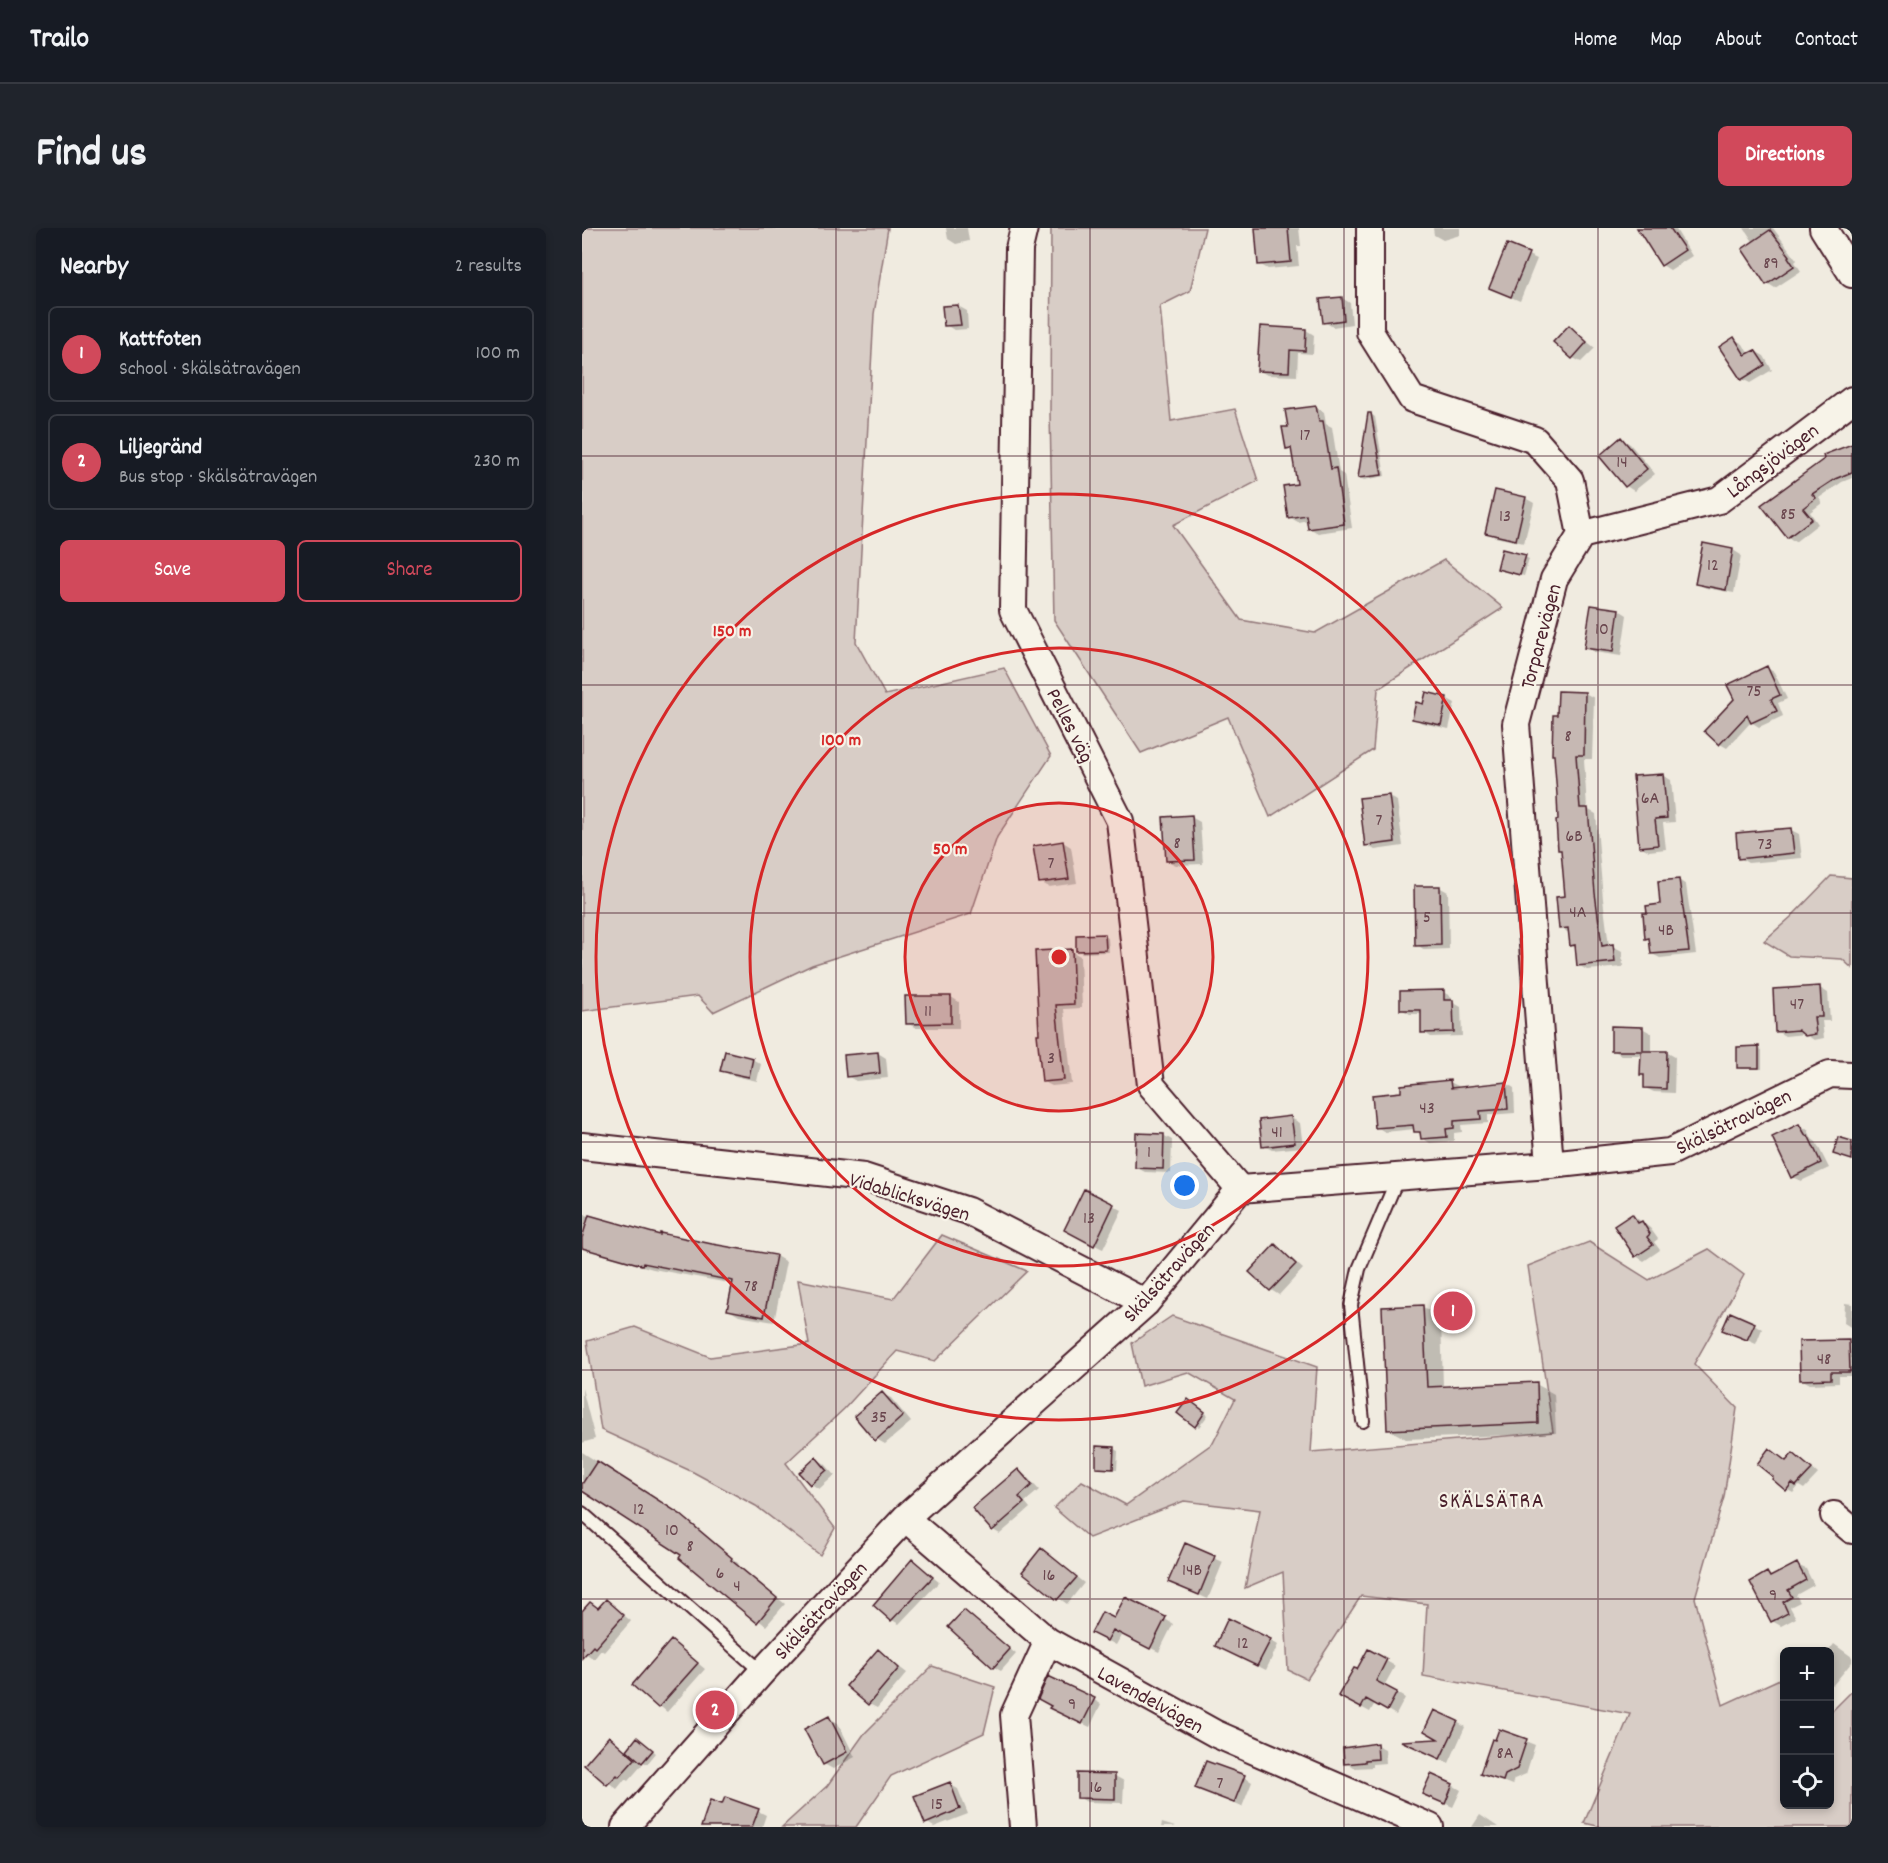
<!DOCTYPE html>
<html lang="en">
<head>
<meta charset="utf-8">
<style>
	:root { --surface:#171b24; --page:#20242c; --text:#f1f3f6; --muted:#9ea1a6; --line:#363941; --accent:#d1495b }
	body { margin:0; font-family:Dekko,sans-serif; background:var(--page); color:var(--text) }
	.controls { position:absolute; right:18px; bottom:18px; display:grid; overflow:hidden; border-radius:9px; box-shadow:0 3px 9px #0003 }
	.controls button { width:54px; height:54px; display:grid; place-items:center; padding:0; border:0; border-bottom:2px solid var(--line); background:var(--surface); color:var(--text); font:30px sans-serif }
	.you { position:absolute; left:603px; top:958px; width:21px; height:21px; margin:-15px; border:4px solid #fff; border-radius:50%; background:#1a73e8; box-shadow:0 0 0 9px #1a73e833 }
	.badge { display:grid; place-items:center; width:39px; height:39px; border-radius:50%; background:var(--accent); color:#fff; font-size:20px; font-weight:700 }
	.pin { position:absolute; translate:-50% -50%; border:3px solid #fff; box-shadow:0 2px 6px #0006 }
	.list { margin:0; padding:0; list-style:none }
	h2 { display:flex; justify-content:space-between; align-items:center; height:78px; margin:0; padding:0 24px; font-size:26px }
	h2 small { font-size:20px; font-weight:400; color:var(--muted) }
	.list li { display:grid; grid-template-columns:39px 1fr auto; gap:18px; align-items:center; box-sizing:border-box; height:96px; margin:0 12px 12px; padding:0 12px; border:2px solid var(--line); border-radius:9px }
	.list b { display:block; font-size:22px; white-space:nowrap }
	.list p { margin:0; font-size:20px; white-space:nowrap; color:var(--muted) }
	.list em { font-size:20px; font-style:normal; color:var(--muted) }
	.actions { display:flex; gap:12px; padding:18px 24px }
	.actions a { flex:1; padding:14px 0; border:2px solid var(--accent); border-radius:9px; text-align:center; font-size:21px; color:var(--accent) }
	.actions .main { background:var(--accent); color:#fff }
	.icon { flex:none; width:33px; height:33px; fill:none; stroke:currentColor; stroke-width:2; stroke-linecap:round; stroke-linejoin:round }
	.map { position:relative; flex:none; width:1270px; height:1599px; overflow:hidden; border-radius:9px }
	header { display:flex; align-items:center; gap:36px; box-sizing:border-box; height:84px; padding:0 30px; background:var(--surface); border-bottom:2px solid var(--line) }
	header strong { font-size:28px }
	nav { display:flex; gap:33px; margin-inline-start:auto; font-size:21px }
	.intro { display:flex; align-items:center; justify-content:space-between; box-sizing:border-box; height:144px; padding:0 36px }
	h1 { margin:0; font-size:42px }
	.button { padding:15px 27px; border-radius:9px; background:var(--accent); color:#fff; font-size:21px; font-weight:700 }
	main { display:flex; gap:36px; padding:0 36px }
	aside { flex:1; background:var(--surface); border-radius:9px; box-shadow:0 3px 9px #0003 }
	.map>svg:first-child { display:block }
</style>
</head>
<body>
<header>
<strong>Trailo</strong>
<nav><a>Home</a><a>Map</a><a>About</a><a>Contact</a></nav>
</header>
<div class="intro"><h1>Find us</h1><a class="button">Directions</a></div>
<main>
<aside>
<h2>Nearby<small>2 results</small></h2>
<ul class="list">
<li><span class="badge">1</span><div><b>Kattfoten</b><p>School · Skälsätravägen</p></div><em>100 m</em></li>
<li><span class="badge">2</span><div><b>Liljegränd</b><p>Bus stop · Skälsätravägen</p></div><em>230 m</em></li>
</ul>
<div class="actions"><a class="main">Save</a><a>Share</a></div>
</aside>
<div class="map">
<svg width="1270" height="1599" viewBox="0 0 1270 1599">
	<rect width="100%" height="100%" fill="#f0ebe0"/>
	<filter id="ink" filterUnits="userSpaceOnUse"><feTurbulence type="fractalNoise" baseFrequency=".0167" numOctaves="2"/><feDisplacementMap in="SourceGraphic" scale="12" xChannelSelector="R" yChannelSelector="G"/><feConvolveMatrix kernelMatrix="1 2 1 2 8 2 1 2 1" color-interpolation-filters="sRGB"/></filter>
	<g filter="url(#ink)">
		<path fill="#d8cdc6" stroke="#917678" stroke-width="1.5" d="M0,0H306L292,86L274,414L303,467L422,440L469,528L415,609L389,686L230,737L131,784L116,768L0,783Z
			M469,0H623L608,63L578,78L589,193L653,181L676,253L591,297L659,392L733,405L862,332L921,380L796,461L791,522L688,589L646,489L559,525L472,392L468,184Z
			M1249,648L1270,650V740L1260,731L1207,728L1182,713L1209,689Z
			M360,1007L445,1043L353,1133L315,1123L262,1181L204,1235L253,1300L238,1327L174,1278L111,1244L19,1202L5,1113L53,1099L128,1129L227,1116L216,1052L311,1071Z
			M1007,1014L1067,1052L1127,1021L1162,1047L1112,1136L1155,1180L1142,1269L1113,1370L1141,1477L1202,1449V1576H1248V1485L1270,1463V1599H1020L1002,1595L1048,1486L841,1448L845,1376L779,1368L725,1451L706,1442L701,1344L663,1360L678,1282L602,1273L507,1310L472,1280L500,1253L544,1277L631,1215L653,1171L606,1144L559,1158L550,1115L590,1088L735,1139L729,1224L971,1204L946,1038Z
			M350,1438L413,1459L402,1505L309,1548L274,1599H200L245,1558L282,1506Z"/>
		<path fill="#0003" d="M364,0H385L387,13L374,16L366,11Z
			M674,0H717L719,18H715L717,38L686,41L677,36Z
			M851,0H878V7L861,12L852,7Z
			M1058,0H1093L1110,28L1088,42L1080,37Z
			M1162,0H1191L1215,32L1213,34L1219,43L1193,60L1185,55L1172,15Z
			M926,18L955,31L938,73L917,64Z
			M760,70L768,75L770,96L751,99L742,94Z
			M376,78L385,83L386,101L372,102L364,97Z
			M679,99L724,102L732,107L731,126L716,125L715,148L685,147L676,142Z
			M987,99L1013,120L999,134L991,130Z
			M1152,111L1161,116L1167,127L1173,123L1182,128L1190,142L1168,155L1160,151Z
			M734,179L742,184L744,196L750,199L757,244L762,247L770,300L736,305L727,300L726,292L716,294L707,289L717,257L711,223L705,220L707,200Z
			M789,186L793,189L803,248L782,252L778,250Z
			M1039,211L1048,216L1073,246L1052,263L1044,258Z
			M1270,218V250L1260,254L1237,270L1240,275L1228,284L1236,296L1213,314L1206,309L1244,231L1243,228Z
			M943,270L952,275L942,315L913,309L905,304Z
			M1151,322L1159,327L1152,365L1124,360L1115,355Z
			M943,329L947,331L942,348L921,342Z
			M1037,382L1045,387L1039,428L1012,424L1004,419Z
			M1185,440L1192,444L1205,471L1196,475L1201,488L1177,499L1169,494L1145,520L1138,516Z
			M977,465H1003L1012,470L1010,531H1002L1005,581L1014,586L1021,671L1027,718H1031L1040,723L1041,739L1005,742L996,737L994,720L989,717L987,705L979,700L984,670L981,623L978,621Z
			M864,470L873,475L867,501L840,495L832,490L842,477Z
			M1080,547L1089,552L1093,594L1081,595L1084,621L1067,623L1058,618Z
			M807,568L815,573L821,618L793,622L784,617Z
			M609,589L618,594L621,636L594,637L585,633Z
			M1209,602L1217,606L1220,630L1166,635L1158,630Z
			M481,614L489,619L495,655L467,659L458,654Z
			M1097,652L1104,657L1114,726L1078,730L1070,726L1069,712L1064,710L1080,678Z
			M857,659L866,664L867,721L843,722L835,717Z
			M523,708L526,710L527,724L500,725L496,722Z
			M489,723L498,728L500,780L482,781L490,856L470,858L462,854L457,808Z
			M1238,760L1246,765L1248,793H1240L1242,810L1232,812L1223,806L1203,808L1194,803Z
			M861,764L870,769V774L879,779L880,808L849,809L841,804L840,786H828L819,781Z
			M369,769L377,774V800H334L325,795Z
			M1060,800L1069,805V824H1084L1093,829L1092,865L1072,864L1063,860V848L1060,846V827H1039L1031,822Z
			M1176,820L1180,822V841H1160L1156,839Z
			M296,825L304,830L306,850L274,853L265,848Z
			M170,831L179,836L175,853L148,847L140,842Z
			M868,854L876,858V861L924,855L932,860L933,885L906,887V895L879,897L880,904L872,905V913L848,915L840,910V908L833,901L803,904L795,899L821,866Z
			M709,890L718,895L721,919L690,922L682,918Z
			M1217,897L1226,902L1230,911L1234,914L1247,940L1219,953L1210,949Z
			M581,907L590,912L589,945L563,944L555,940Z
			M503,963L540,982L521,1021L492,1007Z
			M0,986L79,1008L194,1028L204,1034L192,1094L157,1088L147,1082L152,1056L71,1041L0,1021Z
			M1050,987L1068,1000L1076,1011L1072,1014L1078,1022L1062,1033L1054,1028Z
			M693,1018L701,1023L721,1041L697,1067L689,1062Z
			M1263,1075L1270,1076V1100L1262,1095Z
			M841,1079L859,1089L861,1159L954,1156L972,1166L974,1205L824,1211L806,1201Z
			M1172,1096L1180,1101L1174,1116L1151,1106Z
			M1267,1114L1270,1115V1148H1257V1155L1228,1156L1219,1151Z
			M0,1160L13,1211L0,1215Z
			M300,1166L309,1170L329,1194L303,1216L294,1211Z
			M610,1175L626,1187L617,1199L613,1197Z
			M532,1221L536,1223L535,1242L519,1241L515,1239Z
			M0,1224L106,1292L157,1336L156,1337L203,1376L184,1398L99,1330L101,1327L0,1261L3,1254L0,1252Z
			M235,1231L243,1236L253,1247L237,1261L229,1256Z
			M1219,1231L1236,1246L1222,1261L1217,1258L1211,1265L1204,1261L1205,1235Z
			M436,1243L443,1247L457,1262L443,1274L448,1280L418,1306L411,1302Z
			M604,1317L641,1334L626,1371L597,1358Z
			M460,1322L502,1355L485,1376L442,1344Z
			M330,1333L357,1354L317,1396L310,1392Z
			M1215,1337L1224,1341L1232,1357L1214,1367L1218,1374L1208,1379L1214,1390L1199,1398L1190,1393L1185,1346L1191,1349Z
			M24,1373L49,1393L22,1424L19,1422L12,1431L0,1423V1386L9,1376L17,1381Z
			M382,1383L434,1426L419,1443L412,1439L368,1399Z
			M583,1391L591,1396L577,1424L540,1406L534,1417L519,1409L532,1392Z
			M688,1412L696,1417L684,1442L643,1422Z
			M90,1414L123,1441L85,1484L52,1457Z
			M1252,1416L1270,1429V1434L1251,1457L1248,1455V1424H1246Z
			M296,1423L325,1445L295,1480L287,1476Z
			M787,1423L813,1438L802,1458L823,1470L814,1487L793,1475L788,1484L758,1468L776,1443Z
			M512,1472L519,1476L508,1499L476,1484L470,1477Z
			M247,1490L256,1495L273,1529L251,1541L242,1536Z
			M875,1494L883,1499L867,1535L829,1518L861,1512Z
			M918,1503L953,1517L944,1546L932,1551L930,1557L900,1545Z
			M27,1510L45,1523L56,1510L74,1525L65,1536L55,1530L60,1537L46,1553L43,1551L35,1561L4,1537Z
			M795,1517L803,1521L804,1535L791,1536V1539L772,1540L764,1535Z
			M496,1547L533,1548L542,1553L541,1575L505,1574L496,1569Z
			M662,1549L670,1554L660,1579L615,1560Z
			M367,1556L376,1561L386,1586L352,1599L344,1594Z
			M870,1557L879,1562L871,1579L851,1570Z
			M176,1583L184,1587L180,1599H121Z
			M898,1587L916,1599H890Z
			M580,1595L593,1599H579Z"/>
		<path fill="#c6b8b3" stroke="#4a1f2b" stroke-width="1.5" d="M673,0H706L709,34L676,37Z
			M1055,0H1088L1103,22L1079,38Z
			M1188,2L1208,28L1206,29L1212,38L1184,57L1160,21Z
			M925,16L947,25L929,69L907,60Z
			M760,69L762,92L741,95L738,71Z
			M376,77L379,97L362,98L360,78Z
			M987,97L1005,114L990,131L971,114Z
			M678,98L724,101L723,123L708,122L707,144L675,143Z
			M1152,109L1163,127L1173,122L1183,137L1159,152L1137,119Z
			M734,178L737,193H741L749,241L754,240L762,296L726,301L724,287L706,290L701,258L715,256L709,220L704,221L700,199H706L703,182Z
			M786,185H789L800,247L776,250Z
			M1039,209L1065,241L1043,259L1017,228Z
			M1270,216V244L1253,251L1230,266L1234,270L1221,280L1230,291L1205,310L1179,277L1242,231L1241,227Z
			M913,262L944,269L934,312L903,305Z
			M1121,315L1151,321L1144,362L1113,356Z
			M920,321L944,327L938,347L915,341Z
			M1009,377L1037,381L1031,424L1002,420Z
			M1185,438L1198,467L1189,471L1195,483L1169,495L1165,487L1137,517L1122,503L1152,471L1145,457Z
			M976,463L1003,464L1002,527H994L998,580H1006L1013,665L1020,718L1031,716L1033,734L995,738L993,717L988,718L986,700L977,701L974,669L983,668L979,622H976L974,592H976L975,567L972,527H970L971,487H975Z
			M844,464L865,469L859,497L830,491L834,474L841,476Z
			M1081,546L1085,590L1073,591L1076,617L1057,619L1051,548Z
			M807,567L813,614L783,618L777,570Z
			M610,587L613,632L584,633L581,589Z
			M1209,600L1212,625L1156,631L1154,605Z
			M481,613L487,651L457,655L451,618Z
			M1097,651L1107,723L1069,726L1067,710L1063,711L1061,685H1065L1064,678L1078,676L1076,653Z
			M832,658H858L859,717L833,718Z
			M523,706L524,722L494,723V707Z
			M490,721L492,776L474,777L482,852L460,854L455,806H457L453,723Z
			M1238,758L1240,789H1232L1234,806L1223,808L1216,802L1193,804L1191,761Z
			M862,762V772H871L872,804L839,805V782H818V763Z
			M323,768H369V795L324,796Z
			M1029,798L1061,799V823H1085L1084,861L1062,860V847H1058L1059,823H1029Z
			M1177,818V840H1155V819Z
			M143,823L171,830L167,849L138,843Z
			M296,824L298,845L264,849L262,827Z
			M868,852L869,860L924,854L926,881L898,883L899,891L872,893V900L864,901L865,909L839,911L838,904H832L831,897L793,900L790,867L819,864V857Z
			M709,888L713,915L680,919L677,892Z
			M1217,896L1224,908L1226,907L1239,935L1209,950L1190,909Z
			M554,905L582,906L581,941L553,940Z
			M1256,909L1270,913V932L1251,926Z
			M502,961L532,976L512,1018L482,1002Z
			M1050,986L1056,995L1060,993L1068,1006L1065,1009L1071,1017L1053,1029L1032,998Z
			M7,987L78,1007V1005L130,1016L194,1027L182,1089L145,1082L151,1053L61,1035L60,1037L0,1020V1010Z
			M693,1016L714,1036L688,1063L667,1044Z
			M841,1077L845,1159L955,1154L956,1195L805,1202L800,1079Z
			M1148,1084L1173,1095L1165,1112L1140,1102Z
			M1267,1112L1268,1144H1249V1151L1218,1152L1217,1113Z
			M300,1164L321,1188L293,1213L272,1188Z
			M606,1171L623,1184L613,1199L595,1185Z
			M514,1218L532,1219L531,1241L514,1240Z
			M1187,1220L1204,1233L1211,1225L1230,1241L1214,1258L1210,1255L1204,1263L1190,1251L1191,1249L1175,1236Z
			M234,1229L245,1242L228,1257L217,1245Z
			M15,1233L98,1286L150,1330L149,1332L195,1370L175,1395L97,1330L99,1327L0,1263V1256Z
			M436,1241L450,1257L437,1269L442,1275L410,1303L390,1280Z
			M603,1315L633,1328L617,1367L586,1354Z
			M459,1320L495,1349L475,1372L440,1344Z
			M330,1331L351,1349L309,1393L291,1377Z
			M1215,1335L1224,1352L1206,1362L1210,1369L1201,1374L1206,1385L1189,1394L1168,1354L1185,1344L1188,1349Z
			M543,1369L584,1389L568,1421L531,1402L525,1413L509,1405L520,1384L532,1390Z
			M24,1371L42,1387L13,1420L11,1418L0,1430V1383L8,1374L16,1380Z
			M382,1382L428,1421L411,1440L366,1399Z
			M646,1390L689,1411L675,1438L633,1418Z
			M89,1412L116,1435L76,1480L50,1457Z
			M296,1421L317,1440L286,1477L264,1458Z
			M786,1421L805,1431L794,1453L815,1464L805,1483L784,1471L779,1480L756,1468L772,1440L775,1441Z
			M466,1448L513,1470L500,1496L467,1480L469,1478L456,1471Z
			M852,1482L876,1493L858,1531L819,1513L856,1511L842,1503Z
			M247,1488L265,1524L241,1537L222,1501Z
			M917,1501L945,1511L935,1541L923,1547L921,1553L898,1546L910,1511L913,1512Z
			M27,1508L53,1531L37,1549L35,1547L25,1557L2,1537Z
			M55,1509L71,1522L60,1535L45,1522Z
			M795,1515L796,1531L783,1532V1534L762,1536L761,1520Z
			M624,1533L663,1547L652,1575L613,1560Z
			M495,1545L533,1546V1571L495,1570Z
			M849,1546L871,1556L863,1576L840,1566Z
			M368,1554L378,1581L343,1596L332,1568Z
			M143,1569L177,1581L170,1599H119L128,1572L140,1576Z"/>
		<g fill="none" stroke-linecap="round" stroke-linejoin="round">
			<defs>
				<path id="service" d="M781,1193L769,1077L777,1041L816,949
					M0,1285L180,1444"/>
				<path id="minor" d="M442,0L437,21L431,382L538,593L569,857L658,961
					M788,0V104L830,171L953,212L988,252L999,307L972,351L934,496L968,937
					M1241,0L1270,46
					M999,307L1137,272L1270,172
					M0,918L282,949L386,983L564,1075
					M1252,1287L1270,1302
					M323,1290L466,1413L634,1506L848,1599
					M43,1599L180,1444L323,1290L564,1075L658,961L968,937L1088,924L1248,846L1270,847
					M441,1599L432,1487L466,1413"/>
			</defs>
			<use href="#service" stroke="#4a1f2b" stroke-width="16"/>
			<use href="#minor" stroke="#4a1f2b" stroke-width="30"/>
			<use href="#service" stroke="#f7f3e8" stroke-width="12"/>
			<use href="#minor" stroke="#f7f3e8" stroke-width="26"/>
		</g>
	</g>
	<path fill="none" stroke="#4a1f2b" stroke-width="1.5" stroke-opacity="0.55" d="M254,0V1599M508,0V1599M762,0V1599M1016,0V1599M0,228H1270M0,457H1270M0,685H1270M0,914H1270M0,1142H1270M0,1371H1270"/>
	<circle cx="477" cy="729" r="154" fill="#d62828" fill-opacity=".12"/>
	<g fill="none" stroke="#d62828" stroke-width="3">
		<circle cx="477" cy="729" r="154"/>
		<circle cx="477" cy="729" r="309"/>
		<circle cx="477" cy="729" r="463"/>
	</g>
	<g text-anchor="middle" stroke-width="4.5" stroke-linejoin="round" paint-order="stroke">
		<g font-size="18" fill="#69454d">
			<text x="1189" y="40">89</text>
			<text x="723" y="212">17</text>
			<text x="1040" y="239">14</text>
			<text x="1206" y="291">85</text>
			<text x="923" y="293">13</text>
			<text x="1131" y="342">12</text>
			<text x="1020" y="406">10</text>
			<text x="1172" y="468">75</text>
			<text x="986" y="513">8</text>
			<text x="1068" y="575">6A</text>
			<text x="797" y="597">7</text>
			<text x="992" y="613">6B</text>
			<text x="595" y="620">8</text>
			<text x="1183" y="621">73</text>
			<text x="469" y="640">7</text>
			<text x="996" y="689">4A</text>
			<text x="845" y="694">5</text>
			<text x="1084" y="707">4B</text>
			<text x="1215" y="781">47</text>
			<text x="346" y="788">11</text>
			<text x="469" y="835">3</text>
			<text x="845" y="885">43</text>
			<text x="695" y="909">41</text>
			<text x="567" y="929">1</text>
			<text x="507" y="995">13</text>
			<text x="169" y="1063">78</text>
			<text x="1242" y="1136">48</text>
			<text x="297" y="1194">35</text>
			<text x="57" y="1286">12</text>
			<text x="90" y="1307">10</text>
			<text x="108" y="1323">8</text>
			<text x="610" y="1347">14B</text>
			<text x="138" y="1350">6</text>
			<text x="467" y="1352">16</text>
			<text x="155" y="1363">4</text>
			<text x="1191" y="1372">9</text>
			<text x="661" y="1420">12</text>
			<text x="490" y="1481">9</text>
			<text x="923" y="1530">8A</text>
			<text x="638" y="1560">7</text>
			<text x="514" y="1564">16</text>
			<text x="355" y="1581">15</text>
		</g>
		<g font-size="21" fill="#4a1f2b" stroke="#f7f3e8">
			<text transform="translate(1190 232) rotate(-37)" y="7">Långsjövägen</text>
			<text transform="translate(958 408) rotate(-75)" y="7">Torparevägen</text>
			<text transform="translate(489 497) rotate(63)" y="7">Pelles väg</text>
			<text transform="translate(1151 893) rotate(-26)" y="7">Skälsätravägen</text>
			<text transform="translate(328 968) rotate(17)" y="7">Vidablicksvägen</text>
			<text transform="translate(586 1044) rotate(-48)" y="7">Skälsätravägen</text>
			<text transform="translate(238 1382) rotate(-47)" y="7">Skälsätravägen</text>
			<text transform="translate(569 1471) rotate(29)" y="7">Lavendelvägen</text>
		</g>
		<g font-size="22" letter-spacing="1.5" fill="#4a1f2b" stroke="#f7f3e8">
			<text x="910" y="1279">SKÄLSÄTRA</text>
		</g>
	</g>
	<circle cx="477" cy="729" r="9" fill="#d62828" stroke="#f7f3e8" stroke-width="3"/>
	<g font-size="18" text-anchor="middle" font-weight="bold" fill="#d62828" stroke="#f7f3e8" stroke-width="4.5" stroke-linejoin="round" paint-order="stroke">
		<text x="150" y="408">150 m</text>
		<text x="259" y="517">100 m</text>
		<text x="368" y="626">50 m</text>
	</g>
</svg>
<div class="controls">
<button>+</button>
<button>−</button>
<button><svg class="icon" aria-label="locate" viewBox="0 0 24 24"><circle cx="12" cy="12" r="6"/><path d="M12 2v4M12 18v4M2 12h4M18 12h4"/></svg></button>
</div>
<div class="you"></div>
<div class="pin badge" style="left:871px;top:1083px">1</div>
<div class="pin badge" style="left:133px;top:1482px">2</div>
</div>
</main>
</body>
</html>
